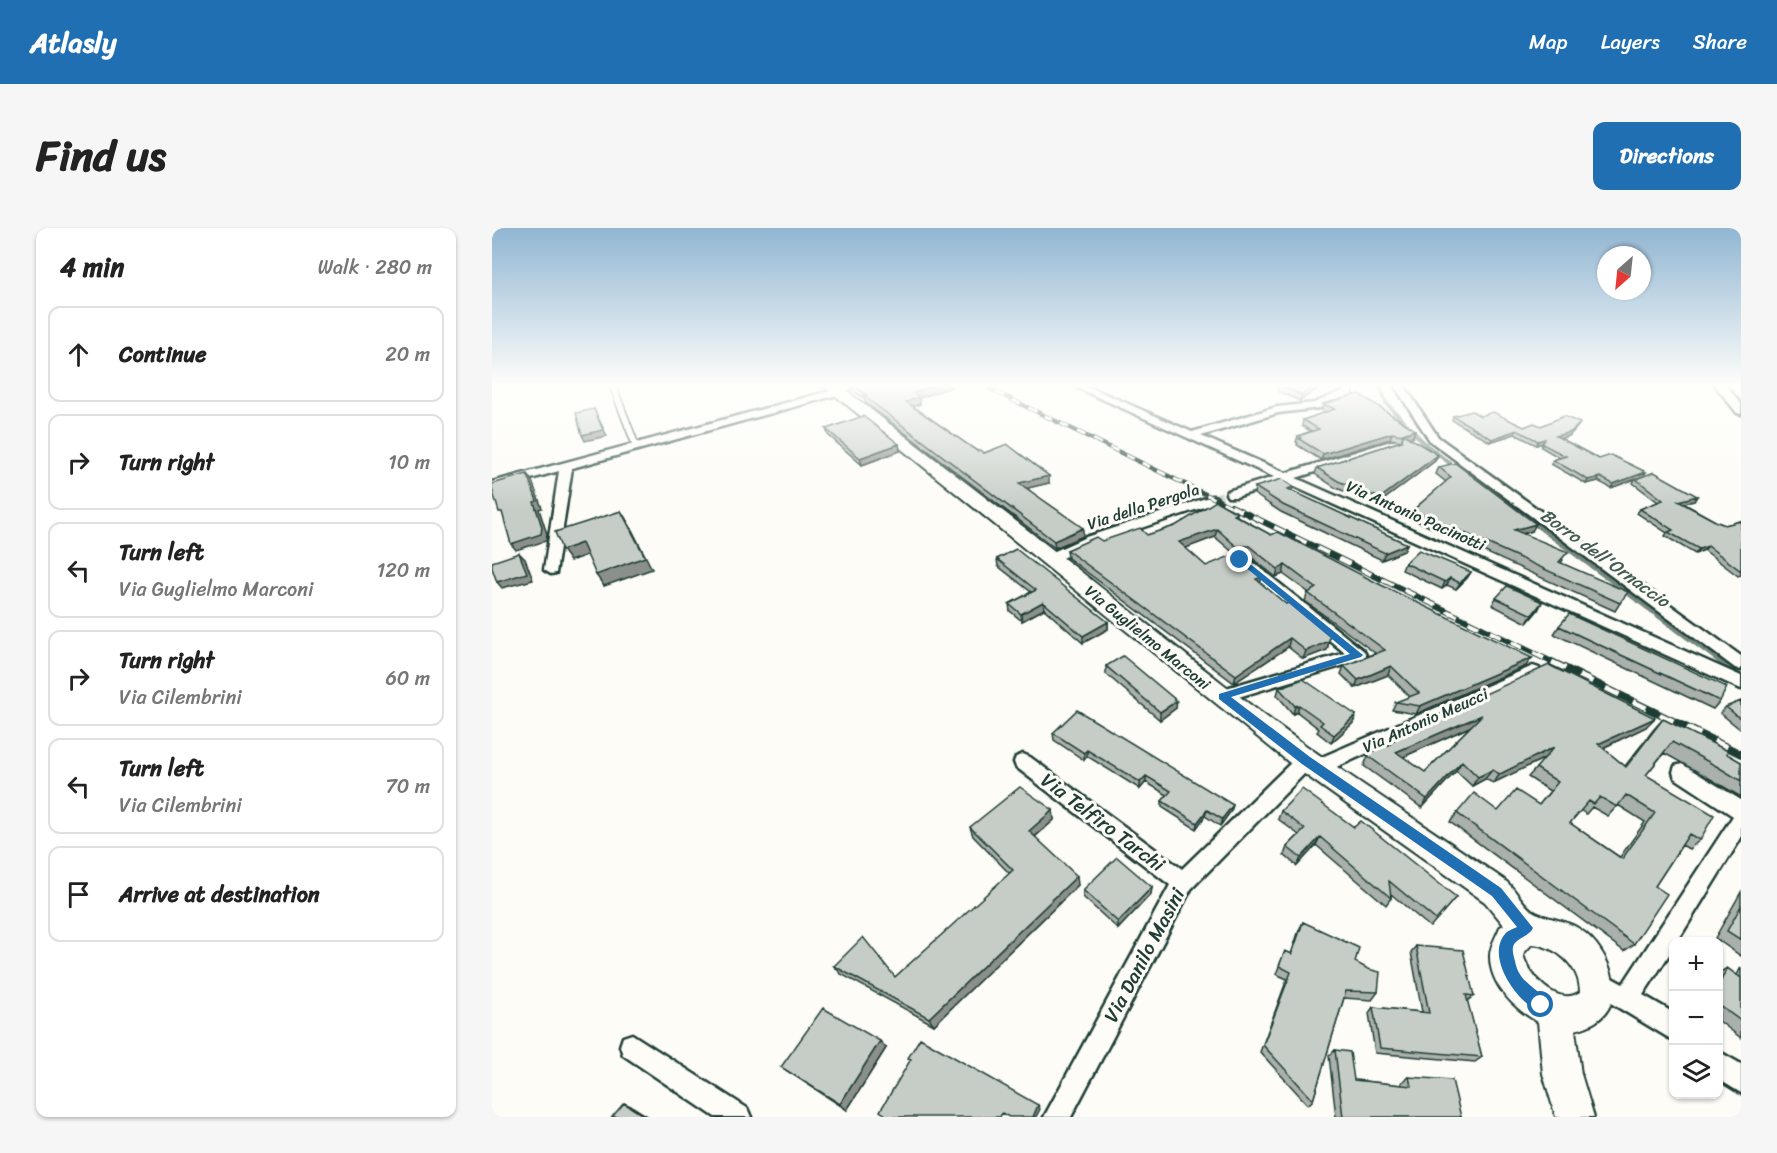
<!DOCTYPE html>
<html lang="en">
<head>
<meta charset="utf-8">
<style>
	:root { --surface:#fff; --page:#f6f6f6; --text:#222; --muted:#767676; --line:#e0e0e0; --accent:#1f6fb2 }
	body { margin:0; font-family:Sriracha,sans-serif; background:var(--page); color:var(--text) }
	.controls { position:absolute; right:18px; bottom:18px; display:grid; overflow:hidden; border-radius:12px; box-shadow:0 2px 4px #0004 }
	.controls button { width:54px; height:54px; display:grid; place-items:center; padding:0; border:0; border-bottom:2px solid var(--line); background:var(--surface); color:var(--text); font:30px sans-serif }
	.compass { position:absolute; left:1105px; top:18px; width:54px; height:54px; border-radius:50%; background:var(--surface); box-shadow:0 2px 4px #0004; rotate:207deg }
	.stop { position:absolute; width:18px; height:18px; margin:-14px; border:4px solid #1f6fb2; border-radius:50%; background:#fff }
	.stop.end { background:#1f6fb2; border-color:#fff; box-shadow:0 2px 6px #0008 }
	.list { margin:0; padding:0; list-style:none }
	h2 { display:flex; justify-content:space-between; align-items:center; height:78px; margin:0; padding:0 24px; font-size:26px }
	h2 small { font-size:20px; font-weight:400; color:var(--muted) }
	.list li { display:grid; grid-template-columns:39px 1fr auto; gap:18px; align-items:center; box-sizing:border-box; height:96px; margin:0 12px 12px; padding:0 12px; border:2px solid var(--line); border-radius:12px }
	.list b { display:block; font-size:22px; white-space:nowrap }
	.list p { margin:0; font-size:20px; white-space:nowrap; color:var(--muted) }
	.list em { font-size:20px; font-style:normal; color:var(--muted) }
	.icon { flex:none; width:33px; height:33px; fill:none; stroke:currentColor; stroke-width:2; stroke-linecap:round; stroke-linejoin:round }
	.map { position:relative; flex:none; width:1249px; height:889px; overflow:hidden; border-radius:12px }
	header { display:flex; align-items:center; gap:36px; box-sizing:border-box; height:84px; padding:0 30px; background:var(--accent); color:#fff }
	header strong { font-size:28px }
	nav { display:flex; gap:33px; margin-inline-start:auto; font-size:21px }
	.intro { display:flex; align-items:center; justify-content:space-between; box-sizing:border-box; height:144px; padding:0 36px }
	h1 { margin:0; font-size:42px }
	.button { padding:15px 27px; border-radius:12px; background:var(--accent); color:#fff; font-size:21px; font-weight:700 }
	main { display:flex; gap:36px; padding:0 36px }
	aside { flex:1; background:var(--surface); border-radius:12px; box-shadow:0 2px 4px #0004 }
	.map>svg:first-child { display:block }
</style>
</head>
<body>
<header>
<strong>Atlasly</strong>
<nav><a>Map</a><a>Layers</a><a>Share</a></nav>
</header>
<div class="intro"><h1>Find us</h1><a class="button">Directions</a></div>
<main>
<aside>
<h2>4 min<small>Walk · 280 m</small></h2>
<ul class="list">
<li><svg class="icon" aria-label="ahead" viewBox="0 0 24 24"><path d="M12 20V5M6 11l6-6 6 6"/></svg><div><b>Continue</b></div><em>20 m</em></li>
<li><svg class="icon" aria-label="right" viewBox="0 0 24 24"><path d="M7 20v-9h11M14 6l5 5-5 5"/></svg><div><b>Turn right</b></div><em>10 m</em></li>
<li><svg class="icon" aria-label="left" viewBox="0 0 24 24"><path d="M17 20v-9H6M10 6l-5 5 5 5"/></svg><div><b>Turn left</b><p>Via Guglielmo Marconi</p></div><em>120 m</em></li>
<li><svg class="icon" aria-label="right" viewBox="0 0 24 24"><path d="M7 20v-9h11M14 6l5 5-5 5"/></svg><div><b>Turn right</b><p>Via Cilembrini</p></div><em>60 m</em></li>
<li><svg class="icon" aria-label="left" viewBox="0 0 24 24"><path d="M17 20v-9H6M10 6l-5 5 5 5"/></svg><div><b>Turn left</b><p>Via Cilembrini</p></div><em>70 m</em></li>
<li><svg class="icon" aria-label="arrive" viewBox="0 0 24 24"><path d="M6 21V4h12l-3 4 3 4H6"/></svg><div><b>Arrive at destination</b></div></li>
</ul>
</aside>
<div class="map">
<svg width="1249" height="889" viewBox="0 0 1249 889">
	<rect width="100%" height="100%" fill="#fdfcf7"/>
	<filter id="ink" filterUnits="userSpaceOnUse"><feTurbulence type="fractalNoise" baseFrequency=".0167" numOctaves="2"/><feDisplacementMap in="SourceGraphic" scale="12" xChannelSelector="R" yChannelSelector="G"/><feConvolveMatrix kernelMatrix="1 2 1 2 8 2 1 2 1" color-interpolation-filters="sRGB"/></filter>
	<g filter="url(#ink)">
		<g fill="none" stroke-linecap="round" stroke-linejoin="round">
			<path stroke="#75877f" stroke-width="4" d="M887,156L894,175L933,216L964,240"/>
			<path stroke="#75877f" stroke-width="4.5" d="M1040,294L1231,436"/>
			<path stroke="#75877f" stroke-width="6" d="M1229,434L1249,449"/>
			<path stroke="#d1d6d0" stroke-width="11" stroke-dasharray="11 6" stroke-linecap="butt" d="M720,272L740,266"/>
			<defs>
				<path id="lane" d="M120,156L144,218"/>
				<path id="street" d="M353,156H367L349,166L80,240L64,345L59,346L52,342L67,243L0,262V254L341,162Z
					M577,156H591L700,204L785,179L822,175L851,163L853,158H861L860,167L828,180L786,185L709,208L794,245L899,213H907V217L804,250L1249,448V461L792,254L744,269H736L734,266L736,263L782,249Z
					M901,156H911L946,209L1249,428V442L1243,440L938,213Z
					M1222,156H1233L1249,176V186L1245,185Z
					M720,268L724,269L726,272L724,275L604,315L564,333H554L552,330L554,327L594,309Z
					M749,328L754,329L872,423L874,427L872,431L730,474L724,473L721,468L724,463L853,425L744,335L742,332L744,329Z
					M1041,438L1047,440L1049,444L1047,448L831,545L824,548L817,545L816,542L699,661L579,889H552L678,657L524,539L522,534L524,529L531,526L538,529L690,641L807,527L814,524L821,527L823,532Z
					M1190,536L1249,572V610L1185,714H1182V719L1151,767L1182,785V813L1097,762L1093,754L1097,746L1105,742L1131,756L1241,588L1183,550L1181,544L1183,538Z
					M140,806L255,880L259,889H223L131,827L128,818L131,809Z
					M1226,823L1249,836V865L1226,851Z"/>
				<path id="secondary" d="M329,156H346C419,213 492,268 565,325C651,392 736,463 826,526C887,568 950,609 1011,651C1023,659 1031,679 1044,685C1069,695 1084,692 1104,716C1130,750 1130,791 1083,802L1089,846L1102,889H1064L1051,846L1046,794C1023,781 997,757 998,727C998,718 1005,707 1008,699L1012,697L993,674L804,540ZM1040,716C1064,718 1088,738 1088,764C1065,780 1035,746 1031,726Z"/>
			</defs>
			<use href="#lane" stroke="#1f3d34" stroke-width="9"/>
			<use href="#street" stroke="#1f3d34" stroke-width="5"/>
			<use href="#secondary" stroke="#1f3d34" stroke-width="4"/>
			<use href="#lane" stroke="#fdfcf7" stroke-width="6"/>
			<use href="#street" fill="#fdfcf7" fill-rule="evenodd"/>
			<use href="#secondary" fill="#fdfcf7" fill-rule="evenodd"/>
			<defs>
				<path id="rail-far2" d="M488,156L742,280"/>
				<path id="rail-far1" d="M739,278L1064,436"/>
				<path id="rail" d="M1060,434L1249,526"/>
			</defs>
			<use href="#rail-far2" stroke="#1f3d34" stroke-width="4.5"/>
			<use href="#rail-far1" stroke="#1f3d34" stroke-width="6"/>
			<use href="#rail" stroke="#1f3d34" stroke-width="8"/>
			<use href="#rail-far2" stroke="#fdfcf7" stroke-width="3" stroke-dasharray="9" stroke-linecap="butt"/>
			<use href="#rail-far1" stroke="#fdfcf7" stroke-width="4" stroke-dasharray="12" stroke-linecap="butt"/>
			<use href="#rail" stroke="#fdfcf7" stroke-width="5" stroke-dasharray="15" stroke-linecap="butt"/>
		</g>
		<path fill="#aab0ab" stroke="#1f3d34" stroke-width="1.5" fill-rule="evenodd" d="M359,156H459L460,159L427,170L428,176L421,178L485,223L492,225L557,255L535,260L591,308L563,320L374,175L373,171L361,162Z
			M787,156H827L826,160L808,173L785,163Z
			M831,176L921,209L917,210L946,227L943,233L886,276L844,260L823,246L825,240L909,213L898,211L829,232L805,217L806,215L804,214L806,208L819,203L810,198L811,192L834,184L830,182Z
			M961,188H988L1032,199L1049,198H1086L1077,208L1068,210L1107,231L1152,247L1205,268L1202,273L1191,275L1225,294L1233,297L1249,293V347L1246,348L1212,322L1203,326L1173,308L1175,305L1145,285L1148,281L1166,274L1141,255L1143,251L1119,260L1106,253L1094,256L1059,236L1061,232L1068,230L1049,219L1051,215L1044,217L1023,206L998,214L960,192Z
			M334,201L407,216L408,223L370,237L336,207Z
			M947,239L1040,303L1032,306L1071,332L1069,335L1128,375L1123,383L918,290L921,282L954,254L944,246Z
			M763,259H801L800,263L915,316L912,323L890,332L789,284L762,266Z
			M745,285V288L779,307L1034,438L924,486L900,482L904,474L918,469L896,447L863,460L849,446L852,438L883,425L813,373L816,364L791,346L784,349L755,326H743L723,309L693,320L714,338L768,355L837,413L835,422L811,431L796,419L742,455L576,330L575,322L610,313L655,307L683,298Z
			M505,331L616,394V401L591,415L552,381L530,393L518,383L517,376L539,364L506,338Z
			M913,335L979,344L975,350L964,361L955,357L950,361L910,342Z
			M1004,370L1050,374L1046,382L1035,395L1000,377Z
			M1067,398L1228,473L1221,481L1062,406Z
			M1057,437L1154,499L1111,520L1133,538L1162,501L1171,491L1249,534V569L1215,549L1172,525L1154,547L1208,612L1197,621L1190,617L1163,658L1142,716L1132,723L958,594L965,585L1006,583L1047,577L1058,563L1036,549L1053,530L1001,555L993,551L980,558L964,543L930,580L872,538L876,528ZM978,499L933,544L911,529ZM1126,577L1153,594L1128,629L1078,595L1088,582L1094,586L1100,579L1116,588Z
			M614,438L684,480L668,492L614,446Z
			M787,460L864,487L861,495L839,515L825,504L827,501L805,484L801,486L785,467Z
			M1249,473V501H1248L1228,485L1234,479Z
			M561,505L741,577L739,583L728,598L713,588L704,601L670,579V573L675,567L654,554L648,561L595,528L592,532L562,512Z
			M561,582L562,592L543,609L586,657L442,797L349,746L342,738L403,749L518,646L481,608L478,599Z
			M789,583L862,599L964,669L938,699L899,666V670L894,677L824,617L805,638L792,627L795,619L807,607L786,591Z
			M660,659L659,666L626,701L591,669V662Z
			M1249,664V728L1223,710Z
			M811,694L863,734L886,764L880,772L852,770L821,872L816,877L768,824L795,751L784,746L793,723L799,726L807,702Z
			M924,718L982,768L975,773L990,829L983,834L883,825L877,785L881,779L930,784L919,724Z
			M1249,739V810L1227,793V745L1235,740L1245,747Z
			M394,820L355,882L289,839Z
			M843,822L862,852L910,857L909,855L917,849L969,889H844L837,828Z"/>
		<path fill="#8b908b" stroke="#1f3d34" stroke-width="1.5" d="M447,156H459L460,159L427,170L428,176L415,180L414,174L421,165Z
			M824,156H827L826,160L808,173L810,167Z
			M102,181L115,208L93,213L90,207Z
			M1088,195L1086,198L1077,208L1062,212L1064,208Z
			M923,202L921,209L910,212L911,206Z
			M1025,202L1023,206L998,214L1000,211Z
			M900,205L898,211L829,232L831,226Z
			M1053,211L1051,215L1044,217L1046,213Z
			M407,216L408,223L370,237L368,230Z
			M946,227L943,233L886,276L888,270Z
			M1154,244L1152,248L1119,260L1121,256Z
			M35,246L40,253L50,280L47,281L55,306L54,313L24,322L19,316L42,274Z
			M557,248V255L528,262L527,255Z
			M1108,249L1106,253L1094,256L1096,252Z
			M1205,268L1202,273L1183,277L1186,273Z
			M129,283L136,294L160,341L112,358L104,347Z
			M1044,296L1040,303L1018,309L1022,302Z
			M591,300V308L563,320L562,313Z
			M725,301L723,309L686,323L687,314Z
			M90,315L98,326L78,333L70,322Z
			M915,316L912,323L890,332L893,325Z
			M1216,318L1212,322L1203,326L1207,321Z
			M27,325L33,331L41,352L10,360L5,354Z
			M793,337L791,346L784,349L786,341Z
			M979,344L975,350L964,361L968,355Z
			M770,349L768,357L764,351Z
			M958,350L955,357L950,361L953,354Z
			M551,374L552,381L530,393L529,386Z
			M1050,374L1046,382L1035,395L1040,387Z
			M616,394V401L591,415V408Z
			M798,410L796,419L742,455L744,447Z
			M837,413L835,422L811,431L814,423Z
			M1040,430L1034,438L924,486L928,478Z
			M899,438L896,447L863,460L866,452Z
			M685,473L684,480L668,492V484Z
			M807,477L805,484L801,486L803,478Z
			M864,487L861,495L839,515L842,507Z
			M990,487L984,496L900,534L904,524Z
			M1163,490L1154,499L1098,526L1106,516Z
			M1062,519L1055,529L1001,555L1008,546Z
			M595,522V528L592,532V525Z
			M970,533L964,543L930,580L935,571Z
			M1000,542L993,551L980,558L986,549Z
			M654,548V554L648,561V554Z
			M741,577L739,583L728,598L730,591Z
			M561,582L562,592L539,612L537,603Z
			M715,582L713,588L704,601L705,595Z
			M828,609L824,617L805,638L809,630Z
			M585,648L586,657L442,797L437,790Z
			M660,659L659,666L626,701V694Z
			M388,813L394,820L355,882L348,876Z
			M132,875L141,879L157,889H154Z
			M546,877L548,881L544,889H541Z"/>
		<path fill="#c6cdc7" stroke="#1f3d34" stroke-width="1.5" fill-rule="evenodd" d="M360,156H447L421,165L427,169L414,174L485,223L489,222L492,225L515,216L557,248L527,255L591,300L562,313L372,168L375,167Z
			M787,156H824L810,167L786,157Z
			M867,166L919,199L923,202L911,206L946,227L888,270L846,253L825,240L910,213L911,207L900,205L831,226L807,211L809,210L806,208L827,201L811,192L843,181L831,176Z
			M102,181L111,202L90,207L84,185Z
			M980,183L988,188L1001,184L1032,199L1042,195L1049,198L1072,188L1088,195L1079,204L1064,208L1107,231L1119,227L1154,244L1121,256L1108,249L1096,252L1061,232L1074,228L1050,216L1053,211L1046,213L1025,202L1000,211L961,188Z
			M371,188L407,216L368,230L334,201Z
			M963,235L1044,296L1022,302L1076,324L1067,334L1136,364L1128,375L921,282L959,249L947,239Z
			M1162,244L1205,268L1186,273L1225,294L1233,297L1249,293V343L1216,318L1207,321L1176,304L1181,302L1148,281L1171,272L1144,251Z
			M35,246L45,273L42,274L50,299L49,306L19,316L10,284H7L0,261V256Z
			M790,251L801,259L796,261L915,316L893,325L791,277L763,259Z
			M724,273L745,285L742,287L779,307L786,304L889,357L1040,430L928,478L904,474L927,465L899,438L866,452L852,438L893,422L816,365L824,360L793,337L786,341L757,318H744L725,301L687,314L714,338L743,326L770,349L764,351L794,376L799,373L838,405L837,413L814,423L798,410L744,447L575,322L604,309L610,313L648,300L655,307L683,298Z
			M129,283L153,329L104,347L90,315L70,322L63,304Z
			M524,321L616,394L591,408L551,374L529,386L517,376L544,362L505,331Z
			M927,322L979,344L968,355L958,350L953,354L913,335Z
			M27,325L35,345L5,354L0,340V334Z
			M1015,358L1050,374L1040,387L1004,370Z
			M1077,386L1235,459L1228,473L1067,398Z
			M631,428L685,473L668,484L614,438Z
			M1057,437L1163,490L1106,516L1134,539L1171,491L1236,523L1235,526L1249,534V553L1226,539L1180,514L1154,547L1222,587L1208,612L1197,606L1163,658L1175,666L1142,716L965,585L982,565L1006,583L1024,562L1047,577L1066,554L1044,540L1062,519L1008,546L1000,542L986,549L970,533L935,571L876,528L891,515L896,518L912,503ZM990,487L933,544L904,524ZM1134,567L1163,585L1130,631L1078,595L1097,573L1102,576L1108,569L1125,579Z
			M811,451L864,487L842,507L828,497L831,494L807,477L803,478L787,460Z
			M1249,473V491L1234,479Z
			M585,482L741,577L730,591L715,582L705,595L670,573L679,563L654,548L648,554L595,522L592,525L561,505Z
			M528,559L561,582L537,603L585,648L437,790L342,738L371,709L403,749L521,642L478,599Z
			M810,561L862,599L869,593L964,669L944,692L897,653L899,670L828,609L809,630L795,619L813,601L789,583Z
			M625,629L660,659L626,694L591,662Z
			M1249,678V712L1235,703Z
			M811,694L867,720L863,734L876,741L888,744L886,764L854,763L821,872L771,817L799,744L787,738L793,723L800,726Z
			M924,718L971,722L982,768L974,767L990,829L888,820L881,779L937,785Z
			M1235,740L1249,750V793L1227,777V757Z
			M331,780L388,813L348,876L289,839Z
			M428,810L546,877L541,889H517L510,885L508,889H397L388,883L419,831L416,830Z
			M843,822L858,824L862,852L919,858L917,849L960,852L969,889H851Z
			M132,875L154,889H120Z"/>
	</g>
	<linearGradient id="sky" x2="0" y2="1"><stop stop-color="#91b6d2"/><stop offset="0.56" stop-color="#fefefb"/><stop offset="1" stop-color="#fefefb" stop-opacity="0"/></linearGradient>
	<rect width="1249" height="281" fill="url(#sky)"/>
	<path fill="#1f6fb2" d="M746,330H751L871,427L869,429L739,469L818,529L1009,660L1041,700C1037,709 1023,710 1021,719C1020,723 1022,729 1023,733C1027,757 1048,759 1056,777L1054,782L1049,785C1026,775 993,730 1013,706C1015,703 1021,701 1025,699L1000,668L810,536L727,471V466L858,426L746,333Z"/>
	<g text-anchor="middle" stroke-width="6" stroke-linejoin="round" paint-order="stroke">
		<g font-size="16" fill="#1f3d34" stroke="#fdfcf7">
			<text transform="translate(651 278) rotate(-18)" y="6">Via della Pergola</text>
			<text transform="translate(924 287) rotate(24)" y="6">Via Antonio Pacinotti</text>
			<text transform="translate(656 409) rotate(39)" y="6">Via Guglielmo Marconi</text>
			<text transform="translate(933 492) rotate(-24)" y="6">Via Antonio Meucci</text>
		</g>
		<g font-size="18" font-style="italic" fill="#435c53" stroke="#fdfcf7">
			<text transform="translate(1113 330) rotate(36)" y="6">Borro dell'Ornaccio</text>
		</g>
		<g font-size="20" fill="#1f3d34" stroke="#fdfcf7">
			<text transform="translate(611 594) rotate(37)" y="7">Via Telfiro Tarchi</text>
			<text transform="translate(652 727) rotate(-62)" y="7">Via Danilo Masini</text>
		</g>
	</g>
</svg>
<div class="controls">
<button>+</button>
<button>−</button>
<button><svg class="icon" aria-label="layers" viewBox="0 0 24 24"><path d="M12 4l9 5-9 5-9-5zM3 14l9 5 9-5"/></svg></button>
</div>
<svg class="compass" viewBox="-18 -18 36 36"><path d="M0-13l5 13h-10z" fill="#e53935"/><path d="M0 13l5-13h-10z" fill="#767676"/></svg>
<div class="stop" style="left:1049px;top:777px"></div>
<div class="stop end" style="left:748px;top:332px"></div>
</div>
</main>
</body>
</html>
